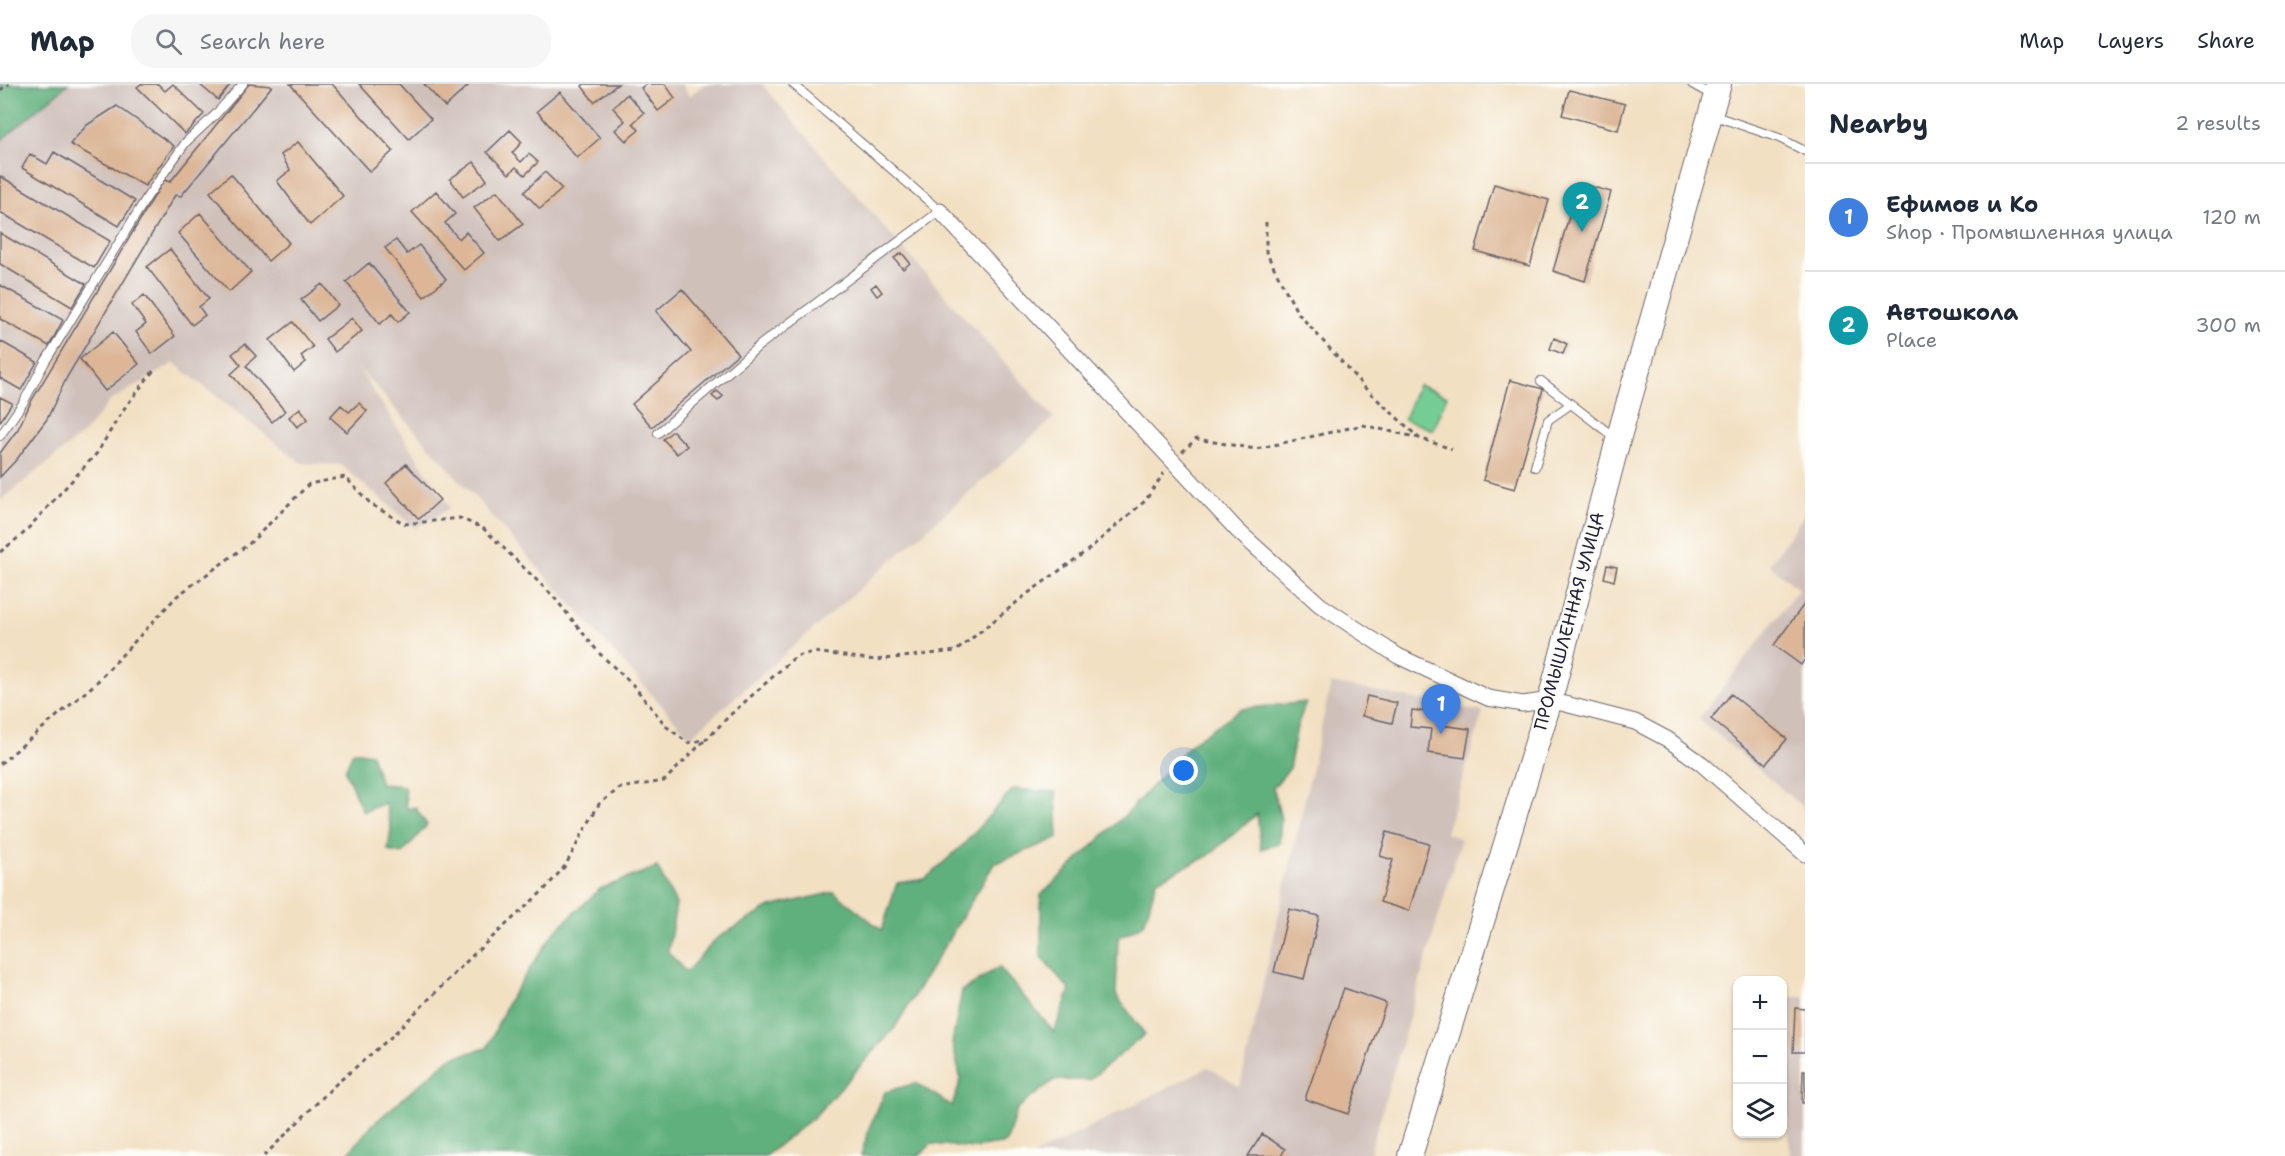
<!DOCTYPE html>
<html lang="en">
<head>
<meta charset="utf-8">
<style>
	:root { --surface:#fff; --page:#f6f6f7; --text:#1f2937; --muted:#747a83; --line:#e0e1e3; --accent:#7c3aed }
	body { margin:0; font-family:"Shantell Sans",sans-serif; background:var(--page); color:var(--text) }
	.controls { position:absolute; right:18px; bottom:18px; display:grid; overflow:hidden; border-radius:12px; box-shadow:0 2px 4px #0004 }
	.controls button { width:54px; height:54px; display:grid; place-items:center; padding:0; border:0; border-bottom:2px solid var(--line); background:var(--surface); color:var(--text); font:30px sans-serif }
	.you { position:absolute; left:1184px; top:687px; width:21px; height:21px; margin:-15px; border:4px solid #fff; border-radius:50%; background:#1a73e8; box-shadow:0 0 0 9px #1a73e833 }
	.badge { display:grid; place-items:center; width:39px; height:39px; border-radius:50%; background:var(--accent); color:#fff; font-size:20px; font-weight:700 }
	.pin { position:absolute; translate:-50% -50px; filter:drop-shadow(0 2px 3px #0008) }
	.pin::after { content:''; position:absolute; top:32px; width:21px; height:18px; background:inherit; clip-path:polygon(0 0,100% 0,50% 100%) }
	.list { margin:0; padding:0; list-style:none }
	h2 { display:flex; justify-content:space-between; align-items:center; height:78px; margin:0; padding:0 24px; font-size:26px }
	h2 small { font-size:20px; font-weight:400; color:var(--muted) }
	.list li { display:grid; grid-template-columns:39px 1fr auto; gap:18px; align-items:center; box-sizing:border-box; height:108px; padding:0 24px; border-top:2px solid var(--line) }
	.list b { display:block; font-size:22px; white-space:nowrap }
	.list p { margin:0; font-size:20px; white-space:nowrap; color:var(--muted) }
	.list em { font-size:20px; font-style:normal; color:var(--muted) }
	.icon { flex:none; width:33px; height:33px; fill:none; stroke:currentColor; stroke-width:2; stroke-linecap:round; stroke-linejoin:round }
	.map { position:relative; flex:none; width:1805px; height:1072px; overflow:hidden }
	header { display:flex; align-items:center; gap:36px; box-sizing:border-box; height:84px; padding:0 30px; background:var(--surface); border-bottom:2px solid var(--line) }
	header strong { font-size:28px }
	nav { display:flex; gap:33px; margin-inline-start:auto; font-size:21px }
	.search { width:420px; height:54px; background:var(--page); display:flex; align-items:center; gap:15px; box-sizing:border-box; padding:0 21px; border-radius:24px; color:var(--muted); font-size:22px }
	main { display:flex }
	aside { flex:1; background:var(--surface) }
	.map>svg:first-child { display:block }
</style>
</head>
<body>
<header>
<strong>Map</strong>
<div class="search"><svg class="icon" aria-label="search" viewBox="0 0 24 24"><circle cx="10" cy="10" r="6"/><path d="M15 15l6 6"/></svg>Search here</div>
<nav><a>Map</a><a>Layers</a><a>Share</a></nav>
</header>
<main>
<div class="map">
<svg width="1805" height="1072" viewBox="0 0 1805 1072">
	<rect width="100%" height="100%" fill="#fdfcf7"/>
	<filter id="ink" filterUnits="userSpaceOnUse"><feTurbulence type="fractalNoise" baseFrequency=".0167" numOctaves="2"/><feDisplacementMap in="SourceGraphic" scale="12" xChannelSelector="R" yChannelSelector="G"/><feConvolveMatrix kernelMatrix="1 2 1 2 8 2 1 2 1" color-interpolation-filters="sRGB"/></filter>
	<filter id="wash" filterUnits="userSpaceOnUse"><feTurbulence type="fractalNoise" baseFrequency=".008" numOctaves="4" result="noise"/><feDisplacementMap in="SourceGraphic" scale="24" xChannelSelector="R" yChannelSelector="G"/><feGaussianBlur stdDeviation="1.35" result="paint"/><feColorMatrix in="noise" values="0 0 0 0 0 0 0 0 0 0 0 0 0 0 0 0 0 1.4 0 .05"/><feComposite in="paint" operator="in"/></filter>
	<g filter="url(#wash)">
		<rect width="100%" height="100%" fill="#f2e0c3"/>
		<path fill="#cfc0ba" d="M68,0H682L689,12L704,0H762L898,159L1054,334L690,653L357,282L450,424L415,444L341,381L301,379L174,279L110,317L83,350L0,417V57Z
			M1805,429V725L1699,635L1799,505L1769,481Z
			M1331,599L1483,628L1446,749L1461,755L1369,1072H1033L1208,983L1240,1003Z
			M1805,912V1072H1790L1782,914Z"/>
		<path fill="#75cd93" stroke="#4c7867" stroke-width="1.5" d="M1418,301L1447,312L1433,346L1404,335Z"/>
		<path fill="#60b07d" stroke="#41695c" stroke-width="1.5" d="M0,0H68L0,57Z
			M1306,618L1297,643L1289,685L1273,704L1281,735L1279,760L1261,765L1257,730L1208,772L1157,796L1144,840L1118,854L1116,911L1145,950L1089,996H1054L1017,1025L1006,1059L975,1064L932,1060L918,1072H861L869,1044L885,1008L916,999L952,1022L961,996L952,959L962,907L999,883L1054,948L1070,906L1041,873V811L1126,730L1193,658L1241,625Z
			M353,667L371,670L381,700L404,702L407,725L415,723L427,741L402,770L388,767L391,744L385,719L363,728L345,687Z
			M1013,705L1056,708L1058,754L994,780L894,945L814,1033L765,1072H346L371,1042L450,974L487,964L509,916L554,848L600,805L657,783L676,820L668,868L686,888L717,854L770,823L834,808L882,846L897,799L925,795L963,761Z"/>
		<g id="blocks">
			<path fill="#dcb696" d="M141,0H158L165,7L173,0L204,30L185,50L137,3Z
				M199,0H231L218,16Z
				M249,0L272,2L181,112L175,111L67,293L47,335L17,375L0,393V369L18,345L32,316L164,96L170,98Z
				M290,0H332L393,67L370,88Z
				M359,0H399L431,35L409,55Z
				M424,0H466L468,2L445,23Z
				M584,0H618L594,18L582,2Z
				M646,0H665L675,14L658,27L641,4Z
				M1569,6L1625,20L1618,46L1562,31Z
				M560,8L600,54L577,74L537,27Z
				M627,10L644,29L633,39L639,46L626,57L615,46L625,37L613,24Z
				M117,22L174,62L145,102L70,60L87,41Z
				M510,46L522,58L512,69L521,78L529,70L538,78L525,91L516,83L509,90L487,68Z
				M298,58L343,112L310,141L277,97L290,86L281,71Z
				M54,68L135,117L119,142L22,84L30,70L47,80Z
				M474,78L487,96L463,113L450,95Z
				M545,88L562,105L540,125L524,108Z
				M231,90L289,159L268,177L210,108Z
				M0,92L110,157L94,184L0,128Z
				M1579,99L1611,108L1585,197L1553,187Z
				M1494,100L1549,116L1530,182L1475,167Z
				M436,107L455,130L445,139L459,155L466,148L484,169L464,186L412,128Z
				M497,107L523,140L500,157L474,124Z
				M200,129L251,188L229,208L178,149Z
				M0,149L86,200L72,223L0,180Z
				M396,156L407,170L419,161L446,195L424,213L385,164Z
				M170,165L209,215L199,223L205,231L192,241L147,183Z
				M902,169L910,179L903,185L894,174Z
				M369,179L410,228L398,238L392,230L380,240L346,198Z
				M322,200L338,221L318,237L301,216Z
				M876,200L882,208L877,212L871,204Z
				M0,201L63,236L49,262L0,235Z
				M682,205L738,270L652,343L632,320L691,268L656,227Z
				M144,211L175,252L152,270L136,248L146,240L132,221Z
				M352,234L362,247L335,268L325,255Z
				M293,238L313,263L301,272L306,278L294,288L270,256Z
				M113,248L139,280L105,307L80,275Z
				M1554,254L1567,260L1563,270L1550,265Z
				M0,257L37,278L21,306L0,294Z
				M245,260L256,272L246,282L285,327L272,338L231,290L241,281L232,270Z
				M1510,296L1543,305L1515,405L1483,396Z
				M717,307L723,312L718,317L712,312Z
				M0,313L12,319L0,338Z
				M359,319L367,327L347,348L330,333L341,321L349,328Z
				M300,324L308,335L297,343L289,333Z
				M673,347L687,362L677,370L663,355Z
				M406,380L440,416L419,435L386,399Z
				M1607,481L1617,483L1614,497L1604,494Z
				M1805,519V575L1801,581L1774,561Z
				M1731,610L1787,655L1766,680L1711,635Z
				M1367,612L1397,619L1392,639L1362,632Z
				M1412,626L1442,630L1440,641L1470,645L1465,674L1428,669L1431,645L1410,643Z
				M1387,748L1429,760L1409,827L1380,818L1393,776L1380,772Z
				M1289,825L1319,832L1304,895L1274,888Z
				M1344,904L1386,919L1348,1030L1305,1015Z
				M1795,924L1805,925V968H1793Z
				M1803,986H1805V1019H1802Z
				M1262,1050L1285,1065L1281,1072H1248Z"/>
		</g>
	</g>
	<g filter="url(#ink)">
		<use href="#blocks" fill-opacity="0" stroke="#6b646b" stroke-width="1.5"/>
		<g fill="none" stroke-linecap="round" stroke-linejoin="round">
			<defs>
				<path id="service" d="M1692,0L1712,11
					M1712,31L1779,54L1805,67
					M1541,297L1614,353
					M658,349L760,261L940,127L793,0
					M0,352L23,319L45,278L147,113L186,58L215,31L243,0
					M1535,383L1548,336L1571,320"/>
				<path id="minor" d="M940,127L1238,447L1320,521L1398,572L1488,614L1523,620L1550,616L1635,638L1667,655L1702,680L1805,770"/>
				<path id="primary" d="M1410,1072L1550,616L1618,356L1719,0"/>
			</defs>
			<use href="#service" stroke="#6b646b" stroke-width="10"/>
			<use href="#minor" stroke="#6b646b" stroke-width="17"/>
			<use href="#primary" stroke="#6b646b" stroke-width="26"/>
			<path stroke="#6b646b" stroke-width="3" stroke-dasharray="4.5 4.5" stroke-linecap="butt" d="M0,6L9,0
				M1266,138V168L1297,228L1366,305L1419,354L1452,365
				M1182,368L1196,355L1256,365L1363,341L1419,354
				M0,468L23,450L97,369L123,326L154,286
				M0,680L95,600L177,512L250,459L309,400L345,393L372,421L405,440L460,434L484,445L553,512L599,569L633,601L667,643L688,659L707,655L729,632L796,572L814,568L875,576L956,567L1027,510L1088,466L1145,417L1164,389
				M264,1072L336,1000L390,954L474,870L545,805L565,782L599,720L620,704L664,697L705,656"/>
			<use href="#service" stroke="#fff" stroke-width="8"/>
			<use href="#minor" stroke="#fff" stroke-width="15"/>
			<use href="#primary" stroke="#fff" stroke-width="24"/>
		</g>
	</g>
	<g text-anchor="middle" stroke-width="4.5" stroke-linejoin="round" paint-order="stroke">
		<g font-size="18" fill="#22223b" stroke="#fdfcf7">
			<text transform="translate(1569 537) rotate(-75)" y="6">ПРОМЫШЛЕННАЯ УЛИЦА</text>
		</g>
	</g>
</svg>
<div class="controls">
<button>+</button>
<button>−</button>
<button><svg class="icon" aria-label="layers" viewBox="0 0 24 24"><path d="M12 4l9 5-9 5-9-5zM3 14l9 5 9-5"/></svg></button>
</div>
<div class="you"></div>
<div class="pin badge" style="left:1441px;top:650px;background:#3f7fe0">1</div>
<div class="pin badge" style="left:1582px;top:148px;background:#0f9aa8">2</div>
</div>
<aside>
<h2>Nearby<small>2 results</small></h2>
<ul class="list">
<li><span class="badge" style="background:#3f7fe0">1</span><div><b>Ефимов и Ко</b><p>Shop · Промышленная улица</p></div><em>120 m</em></li>
<li><span class="badge" style="background:#0f9aa8">2</span><div><b>Автошкола</b><p>Place</p></div><em>300 m</em></li>
</ul>
</aside>
</main>
</body>
</html>
